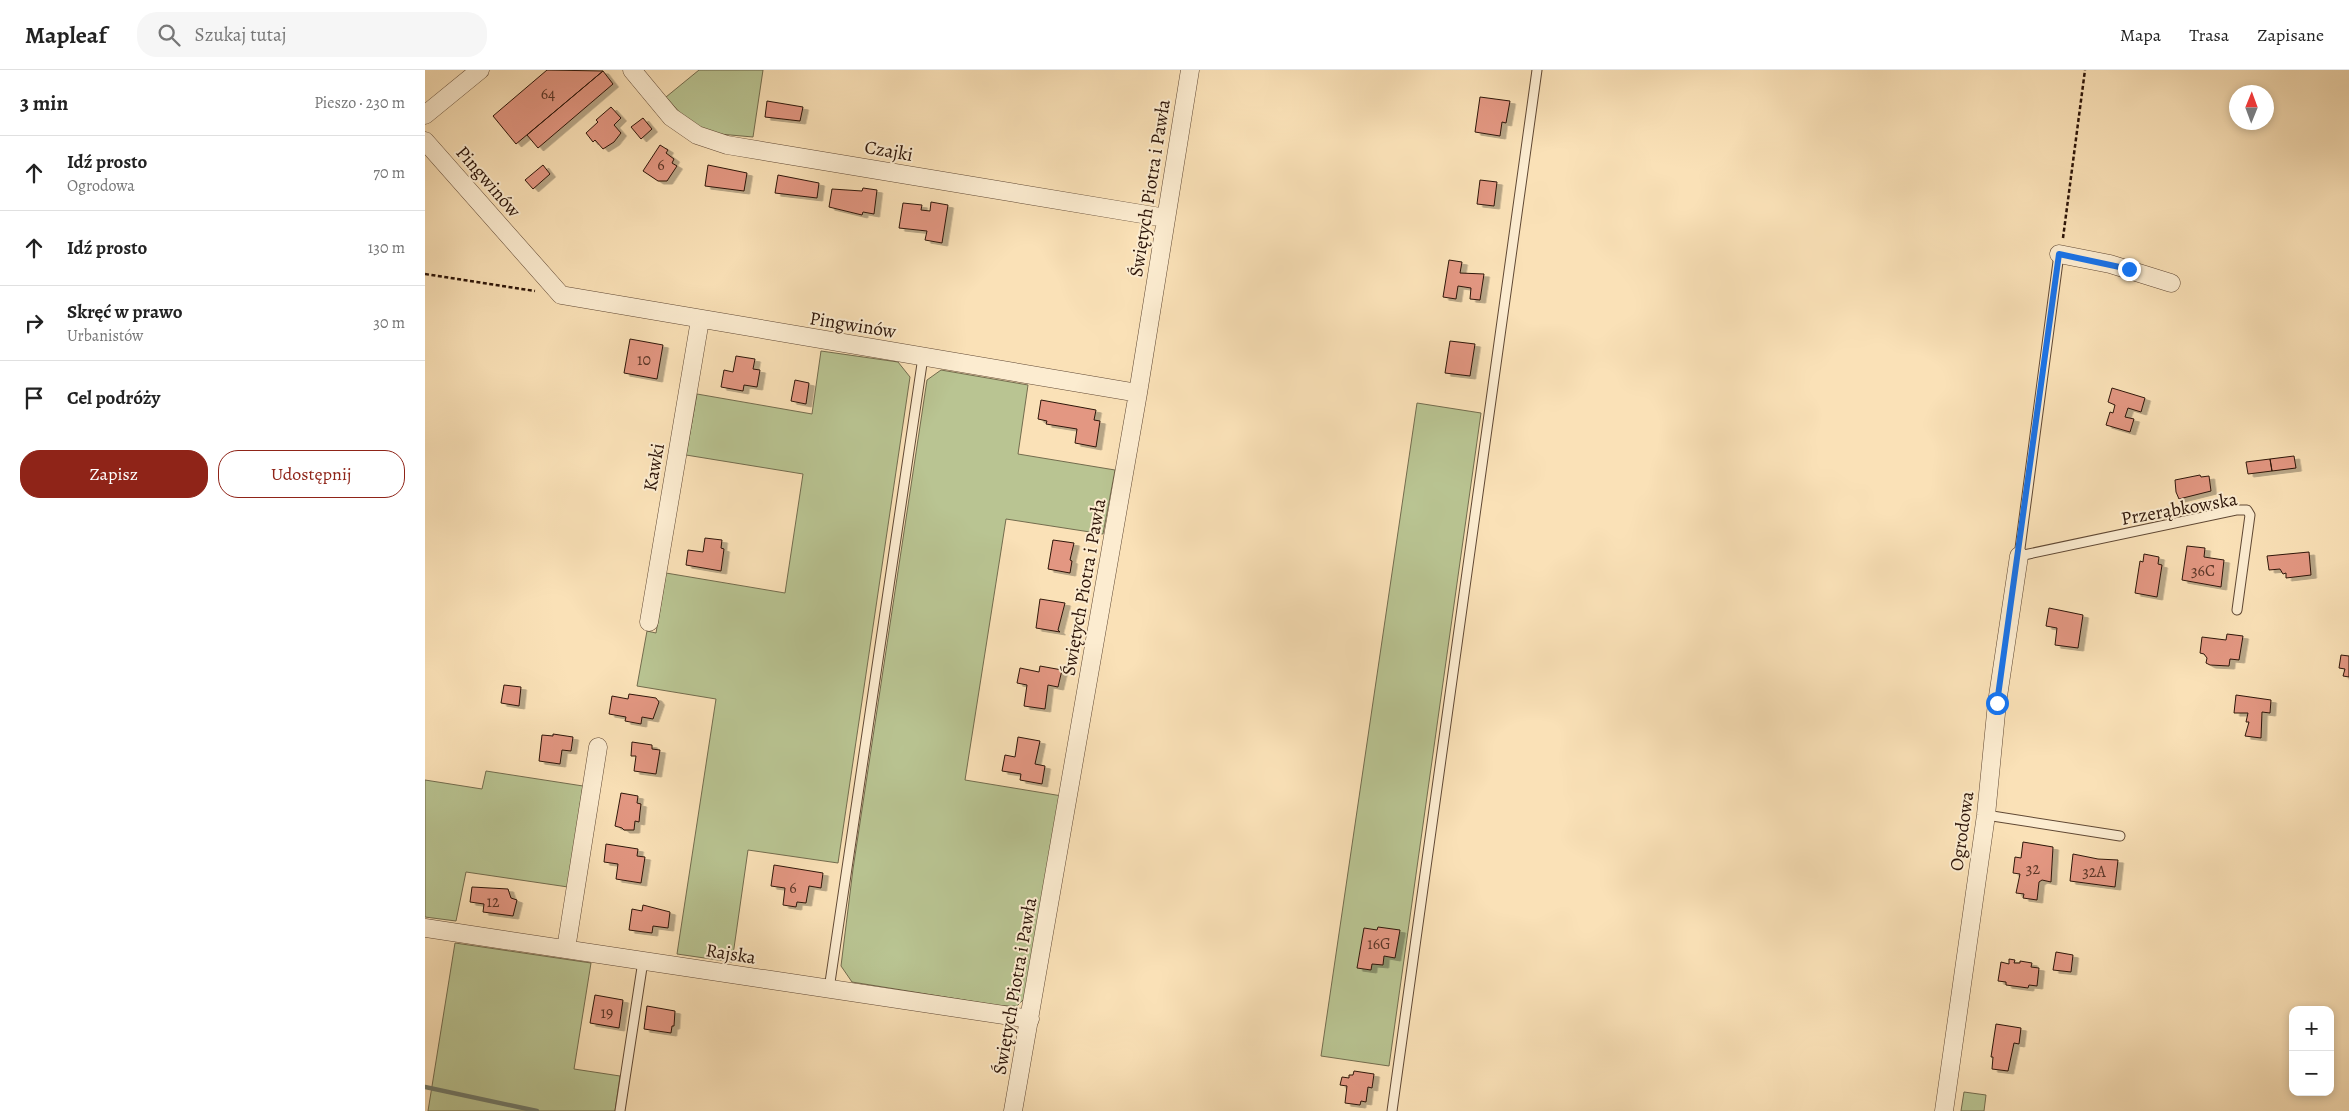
<!DOCTYPE html>
<html lang="pl">
<head>
<meta charset="utf-8">
<style>
	:root { --surface:#fff; --page:#f6f6f6; --text:#222; --muted:#767676; --line:#e0e0e0; --accent:#8f2418 }
	body { margin:0; font-family:Alegreya,serif; background:var(--page); color:var(--text) }
	.controls { position:absolute; right:15px; bottom:15px; display:grid; overflow:hidden; border-radius:10px; box-shadow:0 2px 8px #0003 }
	.controls button { width:45px; height:45px; display:grid; place-items:center; padding:0; border:0; border-bottom:1px solid var(--line); background:var(--surface); color:var(--text); font:25px sans-serif }
	.compass { position:absolute; left:1804px; top:15px; width:45px; height:45px; border-radius:50%; background:var(--surface); box-shadow:0 2px 8px #0003; rotate:1deg }
	.stop { position:absolute; width:15px; height:15px; margin:-11px; border:4px solid #1a73e8; border-radius:50%; background:#fff }
	.stop.end { background:#1a73e8; border-color:#fff; box-shadow:0 1px 5px #0008 }
	.list { margin:0; padding:0; list-style:none }
	h2 { display:flex; justify-content:space-between; align-items:center; height:65px; margin:0; padding:0 20px; font-size:21px }
	h2 small { font-size:16px; font-weight:400; color:var(--muted) }
	.list li { display:grid; grid-template-columns:32px 1fr auto; gap:15px; align-items:center; box-sizing:border-box; height:75px; padding:0 20px; border-top:1px solid var(--line) }
	.list b { display:block; font-size:19px; white-space:nowrap }
	.list p { margin:0; font-size:16px; white-space:nowrap; color:var(--muted) }
	.list em { font-size:16px; font-style:normal; color:var(--muted) }
	.actions { display:flex; gap:10px; padding:15px 20px }
	.actions a { flex:1; padding:11px 0; border:1px solid var(--accent); border-radius:20px; text-align:center; font-size:18px; color:var(--accent) }
	.actions .main { background:var(--accent); color:#fff }
	.icon { flex:none; width:28px; height:28px; fill:none; stroke:currentColor; stroke-width:2; stroke-linecap:round; stroke-linejoin:round }
	.map { position:relative; flex:none; width:1924px; height:1041px; overflow:hidden }
	header { display:flex; align-items:center; gap:30px; box-sizing:border-box; height:70px; padding:0 25px; background:var(--surface); border-bottom:1px solid var(--line) }
	header strong { font-size:24px }
	nav { display:flex; gap:28px; margin-inline-start:auto; font-size:18px }
	.search { width:350px; height:45px; background:var(--page); display:flex; align-items:center; gap:12px; box-sizing:border-box; padding:0 18px; border-radius:20px; color:var(--muted); font-size:19px }
	main { display:flex }
	aside { flex:1; background:var(--surface) }
	.map>svg:first-child { display:block }
</style>
</head>
<body>
<header>
<strong>Mapleaf</strong>
<div class="search"><svg class="icon" aria-label="search" viewBox="0 0 24 24"><circle cx="10" cy="10" r="6"/><path d="M15 15l6 6"/></svg>Szukaj tutaj</div>
<nav><a>Mapa</a><a>Trasa</a><a>Zapisane</a></nav>
</header>
<main>
<aside>
<h2>3 min<small>Pieszo · 230 m</small></h2>
<ul class="list">
<li><svg class="icon" aria-label="ahead" viewBox="0 0 24 24"><path d="M12 20V5M6 11l6-6 6 6"/></svg><div><b>Idź prosto</b><p>Ogrodowa</p></div><em>70 m</em></li>
<li><svg class="icon" aria-label="ahead" viewBox="0 0 24 24"><path d="M12 20V5M6 11l6-6 6 6"/></svg><div><b>Idź prosto</b></div><em>130 m</em></li>
<li><svg class="icon" aria-label="right" viewBox="0 0 24 24"><path d="M7 20v-9h11M14 6l5 5-5 5"/></svg><div><b>Skręć w prawo</b><p>Urbanistów</p></div><em>30 m</em></li>
<li><svg class="icon" aria-label="arrive" viewBox="0 0 24 24"><path d="M6 21V4h12l-3 4 3 4H6"/></svg><div><b>Cel podróży</b></div></li>
</ul>
<div class="actions"><a class="main">Zapisz</a><a>Udostępnij</a></div>
</aside>
<div class="map">
<svg width="1924" height="1041" viewBox="0 0 1924 1041">
	<defs>
		<filter id="shadow"><feDropShadow dx="5.5" dy="3" stdDeviation="0" flood-color="#0004"/></filter>
	</defs>
	<rect width="100%" height="100%" fill="#fae1b7"/>
	<filter id="stains"><feTurbulence type="fractalNoise" baseFrequency=".004" numOctaves="4"/><feColorMatrix values="0 0 0 0 .2 0 0 0 0 .09 0 0 0 0 .02 0 0 0 .5 -.17"/></filter>
	<radialGradient id="worn" r=".72"><stop offset=".6" stop-color="#630" stop-opacity="0"/><stop offset="1" stop-color="#630" stop-opacity=".3"/></radialGradient>
	<path fill="#b9c492" stroke="#736c4e" d="M274,0H338L328,67L283,63L263,52L241,27Z
		M396,281L473,292L485,307L413,793L323,780L307,892L252,884L291,629L212,616L222,561L231,563L241,503L360,523L378,404L261,385L272,324L387,344Z
		M516,300L603,315L593,384L690,400L678,464L581,449L540,710L637,726L602,926L592,936H576L427,912L416,896L428,799L502,310Z
		M992,333L1056,343L964,996L896,986Z
		M61,701L158,716L143,817L41,802L31,851L0,847V710L57,719Z
		M30,873L166,893L149,999L195,1006L190,1041H3Z
		M1539,1022L1561,1025L1559,1041H1536Z"/>
	<g fill="none" stroke-linecap="round" stroke-linejoin="round">
		<path stroke="#717a6a" stroke-width="4.5" d="M0,1017L112,1041"/>
	</g>
	<path fill="#e39782" stroke="#2d1509" filter="url(#shadow)" d="M122,0L178,1L91,74L68,46Z
		M178,1L188,14L113,78L102,65Z
		M1055,27L1085,31L1081,53L1077,52L1075,66L1050,62Z
		M342,31L378,37L375,51L340,47Z
		M186,37L196,48L189,55L196,63L189,72L178,79L170,70L168,72L161,63L173,52L171,50Z
		M218,48L227,59L216,69L206,57Z
		M235,75L243,80L241,83L249,89L247,93L252,96L242,111H233L218,101Z
		M118,95L125,104L108,119L100,110Z
		M283,95L322,103L319,121L280,116Z
		M353,105L394,113L392,128L350,123Z
		M1055,110L1072,112L1069,136L1052,134Z
		M438,118L452,120L449,144L438,142L437,145L404,137L407,119L437,121Z
		M506,132L523,135L517,173L500,170L502,161L474,158L478,133L497,135L496,140L505,141Z
		M1024,190L1037,192L1035,203L1059,204L1055,230L1045,229L1046,218L1033,216L1031,229L1018,227Z
		M205,269L238,275L232,309L199,303Z
		M1025,271L1050,274L1045,306L1020,303Z
		M311,286L330,289L328,299L335,300L332,317L319,315L318,321L296,317L299,300L308,302Z
		M370,310L384,313L381,334L366,331Z
		M1687,318L1720,328L1716,342L1703,338L1700,347L1709,349L1705,362L1681,355L1685,342L1688,343L1690,335L1683,332Z
		M616,330L671,340L669,350L675,351L671,377L650,373L652,359L621,354L622,351L613,349Z
		M1869,386L1871,398L1847,401L1845,389Z
		M1845,389L1847,401L1823,404L1821,392Z
		M1775,405L1776,407L1784,406L1786,421L1754,429L1751,422L1750,410Z
		M280,468L297,470L296,478L299,479L296,501L261,495L263,480L278,482Z
		M628,470L649,473L645,490L647,491L645,503L623,499Z
		M1762,476L1780,478L1779,487L1799,490L1796,517L1757,510Z
		M1884,482L1886,505L1861,508V503L1858,504L1855,499L1844,500L1842,486Z
		M1719,484L1734,487L1733,494L1737,495L1732,527L1710,523L1715,491L1718,492Z
		M615,529L640,533L633,560L635,562L611,558Z
		M1624,538L1658,545L1653,578L1630,575L1632,558L1621,556Z
		M1802,564L1818,566L1814,590L1805,589L1804,596L1785,595L1781,593L1782,588L1779,584L1775,583L1777,567L1801,570Z
		M1916,585L1924,586V607L1918,606L1920,599L1914,598Z
		M615,596L637,600L633,617L623,615L620,639L599,636L602,615L592,613L595,598L614,602Z
		M79,615L96,617L94,636L76,633Z
		M204,624L231,628L234,632L228,649L217,647L216,654L200,651L201,647L184,644L187,626L203,629Z
		M1811,625L1846,630L1845,643L1837,642L1836,668L1820,666L1824,652H1821L1823,643H1809Z
		M128,664L148,667L146,681L137,680L135,694L114,691L117,665L128,666Z
		M593,667L615,671L610,694L620,696L617,714L595,710L596,704L577,701L580,685L590,687Z
		M207,672L227,675V679L235,680L231,704L209,701L211,686H206Z
		M196,723L213,726L212,733L216,734L215,742L214,752L210,751L209,760H199L197,758L190,756Z
		M1598,772L1628,777L1626,812L1617,810L1614,812L1612,830L1598,828L1599,824L1591,823L1595,804L1588,803L1590,787L1596,788Z
		M181,774L213,779L212,786L220,787L216,813L191,809L193,794L179,792Z
		M1648,784L1673,789L1693,790L1690,817L1645,811Z
		M349,795L398,803L396,818L384,816L381,833L372,832L371,837L358,835L360,818L346,816Z
		M47,817L83,819L86,828L92,830L88,846L58,842L59,834L45,832Z
		M218,835L245,842L243,858L228,856L227,863L204,860L207,839L217,841Z
		M953,857L975,860L970,888L959,886L958,895L947,894L946,900L932,898L939,858L952,860Z
		M1631,882L1648,885L1646,902L1628,900Z
		M1584,889L1590,890L1589,893H1595V891L1607,893L1606,897L1614,898L1612,916L1604,915L1603,918L1581,915V912L1573,911L1576,892L1584,894Z
		M170,925L198,930L194,958L165,953Z
		M222,936L250,941L249,956H247L246,963L219,959Z
		M1571,954L1596,958L1594,974L1589,973L1583,1001L1567,999L1568,987H1566Z
		M929,1001L949,1004L947,1018L943,1017L941,1032L936,1031L935,1035L920,1033L922,1016L915,1015L917,1007L924,1008V1005H928Z"/>
	<g fill="none" stroke-linecap="round" stroke-linejoin="round">
		<defs>
			<path id="service" d="M1634,184L1594,486L1811,440H1822L1825,445L1812,540
				M1561,745L1695,766
				M404,919L498,287
				M195,1041L218,891
				M967,1041L1112,0"/>
			<path id="minor" d="M207,0L246,47L272,65L302,75L741,148
				M0,45L55,0
				M0,71L136,225L713,323
				M1634,184L1685,194L1746,213
				M224,552L275,250
				M0,858L605,949
				M141,879L173,677
				M588,1041L713,323L765,0
				M1519,1041L1561,745L1572,633L1594,486"/>
		</defs>
		<use href="#service" stroke="#604834" stroke-width="11"/>
		<use href="#minor" stroke="#604834" stroke-width="19"/>
		<path stroke="#2d1509" stroke-width="2.5" stroke-dasharray="4 2.5" stroke-linecap="butt" d="M1638,168L1660,0
			M0,204L110,221"/>
		<use href="#service" stroke="#fcecd0" stroke-width="9"/>
		<use href="#minor" stroke="#fcecd0" stroke-width="18"/>
	</g>
	<g fill="none" stroke-linecap="round" stroke-linejoin="round">
		<path stroke="#1a73e8" stroke-width="6" d="M1572,633L1634,184L1704,199"/>
	</g>
	<g text-anchor="middle" stroke-width="4" stroke-linejoin="round" paint-order="stroke">
		<g font-size="16" fill="#5a3627">
			<text x="123" y="29">64</text>
			<text x="236" y="100">6</text>
			<text x="219" y="295">10</text>
			<text x="1778" y="506">36C</text>
			<text x="1608" y="804">32</text>
			<text x="1669" y="807">32A</text>
			<text x="368" y="823">6</text>
			<text x="68" y="837">12</text>
			<text x="954" y="879">16G</text>
			<text x="182" y="948">19</text>
		</g>
		<g font-size="19" fill="#2d1509" stroke="#fcecd0">
			<text transform="translate(464 80) rotate(10)" y="7">Czajki</text>
			<text transform="translate(64 111) rotate(49)" y="7">Pingwinów</text>
			<text transform="translate(724 118) rotate(-81)" y="7">Świętych Piotra i Pawła</text>
			<text transform="translate(428 254) rotate(9)" y="7">Pingwinów</text>
			<text transform="translate(228 397) rotate(-80)" y="7">Kawki</text>
			<text transform="translate(1754 438) rotate(-10)" y="7">Przerąbkowska</text>
			<text transform="translate(658 517) rotate(-80)" y="7">Świętych Piotra i Pawła</text>
			<text transform="translate(1536 761) rotate(-82)" y="7">Ogrodowa</text>
			<text transform="translate(306 883) rotate(9)" y="7">Rajska</text>
			<text transform="translate(589 916) rotate(-80)" y="7">Świętych Piotra i Pawła</text>
		</g>
	</g>
	<rect width="100%" height="100%" filter="url(#stains)"/>
	<rect width="100%" height="100%" fill="url(#worn)"/>
</svg>
<div class="controls">
<button>+</button>
<button>−</button>
</div>
<svg class="compass" viewBox="-18 -18 36 36"><path d="M0-13l5 13h-10z" fill="#e53935"/><path d="M0 13l5-13h-10z" fill="#767676"/></svg>
<div class="stop" style="left:1572px;top:633px"></div>
<div class="stop end" style="left:1704px;top:199px"></div>
</div>
</main>
</body>
</html>
